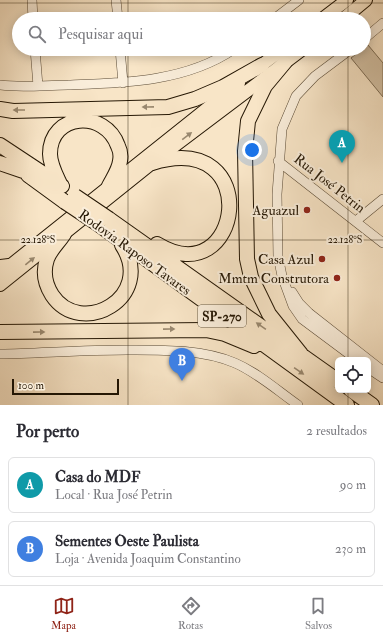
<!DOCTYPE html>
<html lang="pt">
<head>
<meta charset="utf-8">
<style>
	:root { --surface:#fff; --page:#f7f7f7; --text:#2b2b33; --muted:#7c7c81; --line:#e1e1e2; --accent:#8f2418 }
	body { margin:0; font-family:"IM FELL Double Pica",serif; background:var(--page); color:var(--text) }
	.controls { position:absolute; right:12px; bottom:12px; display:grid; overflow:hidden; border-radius:6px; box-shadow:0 2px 10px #0003 }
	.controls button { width:36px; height:36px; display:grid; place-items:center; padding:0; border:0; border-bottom:1px solid var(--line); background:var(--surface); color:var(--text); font:20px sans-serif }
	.scale { position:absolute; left:12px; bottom:10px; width:107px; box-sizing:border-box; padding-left:4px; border:2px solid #251704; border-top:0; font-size:11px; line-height:14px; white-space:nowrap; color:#251704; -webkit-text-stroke:3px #faeedb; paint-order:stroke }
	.you { position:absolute; left:252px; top:150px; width:14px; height:14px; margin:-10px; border:3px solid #fff; border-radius:50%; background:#1a73e8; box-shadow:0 0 0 6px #1a73e833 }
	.badge { display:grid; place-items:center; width:26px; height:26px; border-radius:50%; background:var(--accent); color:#fff; font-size:13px; font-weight:700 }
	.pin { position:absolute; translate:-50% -33px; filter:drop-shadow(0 1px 2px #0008) }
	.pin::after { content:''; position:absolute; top:21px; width:14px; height:12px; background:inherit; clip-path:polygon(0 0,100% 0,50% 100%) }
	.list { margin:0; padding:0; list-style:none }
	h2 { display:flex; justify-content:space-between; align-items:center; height:52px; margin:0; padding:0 16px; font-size:17px }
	h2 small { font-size:13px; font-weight:400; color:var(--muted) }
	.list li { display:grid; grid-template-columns:26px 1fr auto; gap:12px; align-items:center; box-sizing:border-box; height:56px; margin:0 8px 8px; padding:0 8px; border:1px solid var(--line); border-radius:6px }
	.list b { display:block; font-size:15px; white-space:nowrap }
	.list p { margin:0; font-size:13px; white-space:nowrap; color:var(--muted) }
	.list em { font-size:13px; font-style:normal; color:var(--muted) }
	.icon { flex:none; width:22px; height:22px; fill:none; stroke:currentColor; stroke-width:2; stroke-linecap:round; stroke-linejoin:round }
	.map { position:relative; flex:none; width:383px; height:405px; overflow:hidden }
	.search { position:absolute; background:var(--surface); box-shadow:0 2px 10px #0003; left:12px; right:12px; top:12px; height:44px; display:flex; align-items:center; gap:10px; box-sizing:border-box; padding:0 14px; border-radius:22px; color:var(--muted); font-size:15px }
	.sheet { height:180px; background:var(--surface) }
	nav { display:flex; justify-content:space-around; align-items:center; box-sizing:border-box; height:56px; border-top:1px solid var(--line); background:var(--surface); font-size:11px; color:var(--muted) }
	nav a { display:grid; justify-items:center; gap:2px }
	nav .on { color:var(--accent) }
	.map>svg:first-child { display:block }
</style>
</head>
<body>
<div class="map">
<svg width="383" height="405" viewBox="0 0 383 405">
	<rect width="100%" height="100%" fill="#f8e5c7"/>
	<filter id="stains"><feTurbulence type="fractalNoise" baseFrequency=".005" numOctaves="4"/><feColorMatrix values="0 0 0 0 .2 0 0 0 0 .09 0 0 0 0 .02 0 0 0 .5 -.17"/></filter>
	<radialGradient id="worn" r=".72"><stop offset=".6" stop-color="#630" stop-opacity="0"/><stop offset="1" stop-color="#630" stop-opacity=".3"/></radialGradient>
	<path fill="#d4c2a6" stroke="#7c6c55" d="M368,45L383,63V97L351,58Z"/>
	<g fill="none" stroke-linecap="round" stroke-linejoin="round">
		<defs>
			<path id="minor" d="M32,0L33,19
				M116,0L118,19
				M274,19L299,0
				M364,39L383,23
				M35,49L38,86
				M120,49L123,83
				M351,49L315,76L296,96L282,129L277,194L278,256L282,276L293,306L302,319L357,360
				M0,85C22,88 46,85 68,85C123,83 186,82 234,49
				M278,161L383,243
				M356,221L383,199
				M292,292L299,303L309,313L383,371
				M0,354C42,353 85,350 127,350C162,350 202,349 235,363C258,373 278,391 298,405
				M368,368L383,378"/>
			<path id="major" d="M322,19L347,0
				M343,19L366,0
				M255,70L283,49
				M2,272L239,83
				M0,285L152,163L303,49"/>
			<path id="highway" d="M285,62L265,86L248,121L245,151L247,259L251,277L269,314L301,354
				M0,109L13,111L168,107L195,99L223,87L262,65
				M0,145L62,186
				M0,163L23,171
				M152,163C266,128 242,296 157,244
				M28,175L65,202
				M61,186C57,177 50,165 50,154C50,113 105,109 118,146C120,150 121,156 120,161C119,170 113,178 109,186
				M109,219L338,381
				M98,224L347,405
				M64,234C59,242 50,250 47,259C43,271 45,284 52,295C81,339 156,297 122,245
				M0,267L9,266
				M0,332L206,330L225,334L254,346
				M351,390L372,405"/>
		</defs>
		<use href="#minor" stroke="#5a4a35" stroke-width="10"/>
		<use href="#major" stroke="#251704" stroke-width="14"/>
		<use href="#highway" stroke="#251704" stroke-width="16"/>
		<use href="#minor" stroke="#faeedb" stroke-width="9"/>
		<use href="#major" stroke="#f8e5c7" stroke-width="12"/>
		<use href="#highway" stroke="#f8e5c7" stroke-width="14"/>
		<defs>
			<path id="highway-bridge" d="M75,196L109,219
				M65,202L98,224"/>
		</defs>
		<use href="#highway-bridge" stroke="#251704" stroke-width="16" stroke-linecap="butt"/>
		<use href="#highway-bridge" stroke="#f8e5c7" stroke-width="14"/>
	</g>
	<defs><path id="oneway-solid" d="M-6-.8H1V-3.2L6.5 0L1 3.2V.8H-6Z"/></defs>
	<g fill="#99886f">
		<use href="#oneway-solid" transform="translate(148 107) rotate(179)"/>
		<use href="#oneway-solid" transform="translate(19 110) rotate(180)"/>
		<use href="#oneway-solid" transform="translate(187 136) rotate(-37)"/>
		<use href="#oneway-solid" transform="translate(30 261) rotate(-39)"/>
		<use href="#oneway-solid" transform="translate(261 326) rotate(-145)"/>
		<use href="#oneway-solid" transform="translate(169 329) rotate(-1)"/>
		<use href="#oneway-solid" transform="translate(39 332) rotate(-1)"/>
		<use href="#oneway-solid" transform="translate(299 371) rotate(35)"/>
	</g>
	<path fill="none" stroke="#251704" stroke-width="1" stroke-opacity="0.45" d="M128,0V19M348,0V19M0,3H383M128,49V405M348,49V360M0,240H383M348,390V405"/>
	<g fill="#8f2418" stroke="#faeedb" stroke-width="1.5">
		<circle cx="307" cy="210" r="4"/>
		<circle cx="322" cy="259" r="4"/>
		<circle cx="337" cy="278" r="4"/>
	</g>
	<g text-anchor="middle" stroke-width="4" stroke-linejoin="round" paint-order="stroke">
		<rect fill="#faeedb" stroke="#655844" stroke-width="1" x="198" y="305" width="48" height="22" rx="3"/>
		<g font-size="13" font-weight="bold" fill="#251704">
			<text x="222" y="321">SP-270</text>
		</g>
		<g font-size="14" fill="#251704" stroke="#faeedb">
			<text transform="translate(330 183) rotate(38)" y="5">Rua José Petrin</text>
			<text transform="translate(135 252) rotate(36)" y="5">Rodovia Raposo Tavares</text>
		</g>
		<g font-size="14" fill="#251704" stroke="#faeedb" text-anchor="end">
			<text x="299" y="215">Aguazul</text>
			<text x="314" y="264">Casa Azul</text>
			<text x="329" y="283">Mmtm Construtora</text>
		</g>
	</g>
	<g font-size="10" text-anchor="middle" fill="#251704" stroke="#faeedb" stroke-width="4" stroke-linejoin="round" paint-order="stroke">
		<text x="38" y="243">22.128°S</text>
		<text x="345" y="243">22.128°S</text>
	</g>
	<rect width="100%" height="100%" filter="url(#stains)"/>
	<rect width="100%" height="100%" fill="url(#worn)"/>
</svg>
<div class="controls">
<button><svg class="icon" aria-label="locate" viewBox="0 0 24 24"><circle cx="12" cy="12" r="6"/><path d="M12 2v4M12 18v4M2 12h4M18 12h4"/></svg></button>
</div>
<div class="scale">100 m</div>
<div class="you"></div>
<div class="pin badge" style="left:342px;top:163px;background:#0f9aa8">A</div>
<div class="pin badge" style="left:182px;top:381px;background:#3f7fe0">B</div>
<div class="search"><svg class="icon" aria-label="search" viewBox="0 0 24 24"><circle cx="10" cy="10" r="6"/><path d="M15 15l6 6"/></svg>Pesquisar aqui</div>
</div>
<section class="sheet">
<h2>Por perto<small>2 resultados</small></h2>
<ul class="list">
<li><span class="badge" style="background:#0f9aa8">A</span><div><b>Casa do MDF</b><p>Local · Rua José Petrin</p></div><em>90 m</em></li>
<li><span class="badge" style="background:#3f7fe0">B</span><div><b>Sementes Oeste Paulista</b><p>Loja · Avenida Joaquim Constantino</p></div><em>230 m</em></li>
</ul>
</section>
<nav>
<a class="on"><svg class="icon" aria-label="map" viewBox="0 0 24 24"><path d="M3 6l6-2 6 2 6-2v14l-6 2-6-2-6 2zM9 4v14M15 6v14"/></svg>Mapa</a>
<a><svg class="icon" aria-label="directions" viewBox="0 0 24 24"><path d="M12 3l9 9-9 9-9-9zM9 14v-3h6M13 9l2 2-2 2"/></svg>Rotas</a>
<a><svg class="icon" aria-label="saved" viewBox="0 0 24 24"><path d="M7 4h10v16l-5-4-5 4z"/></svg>Salvos</a>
</nav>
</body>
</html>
